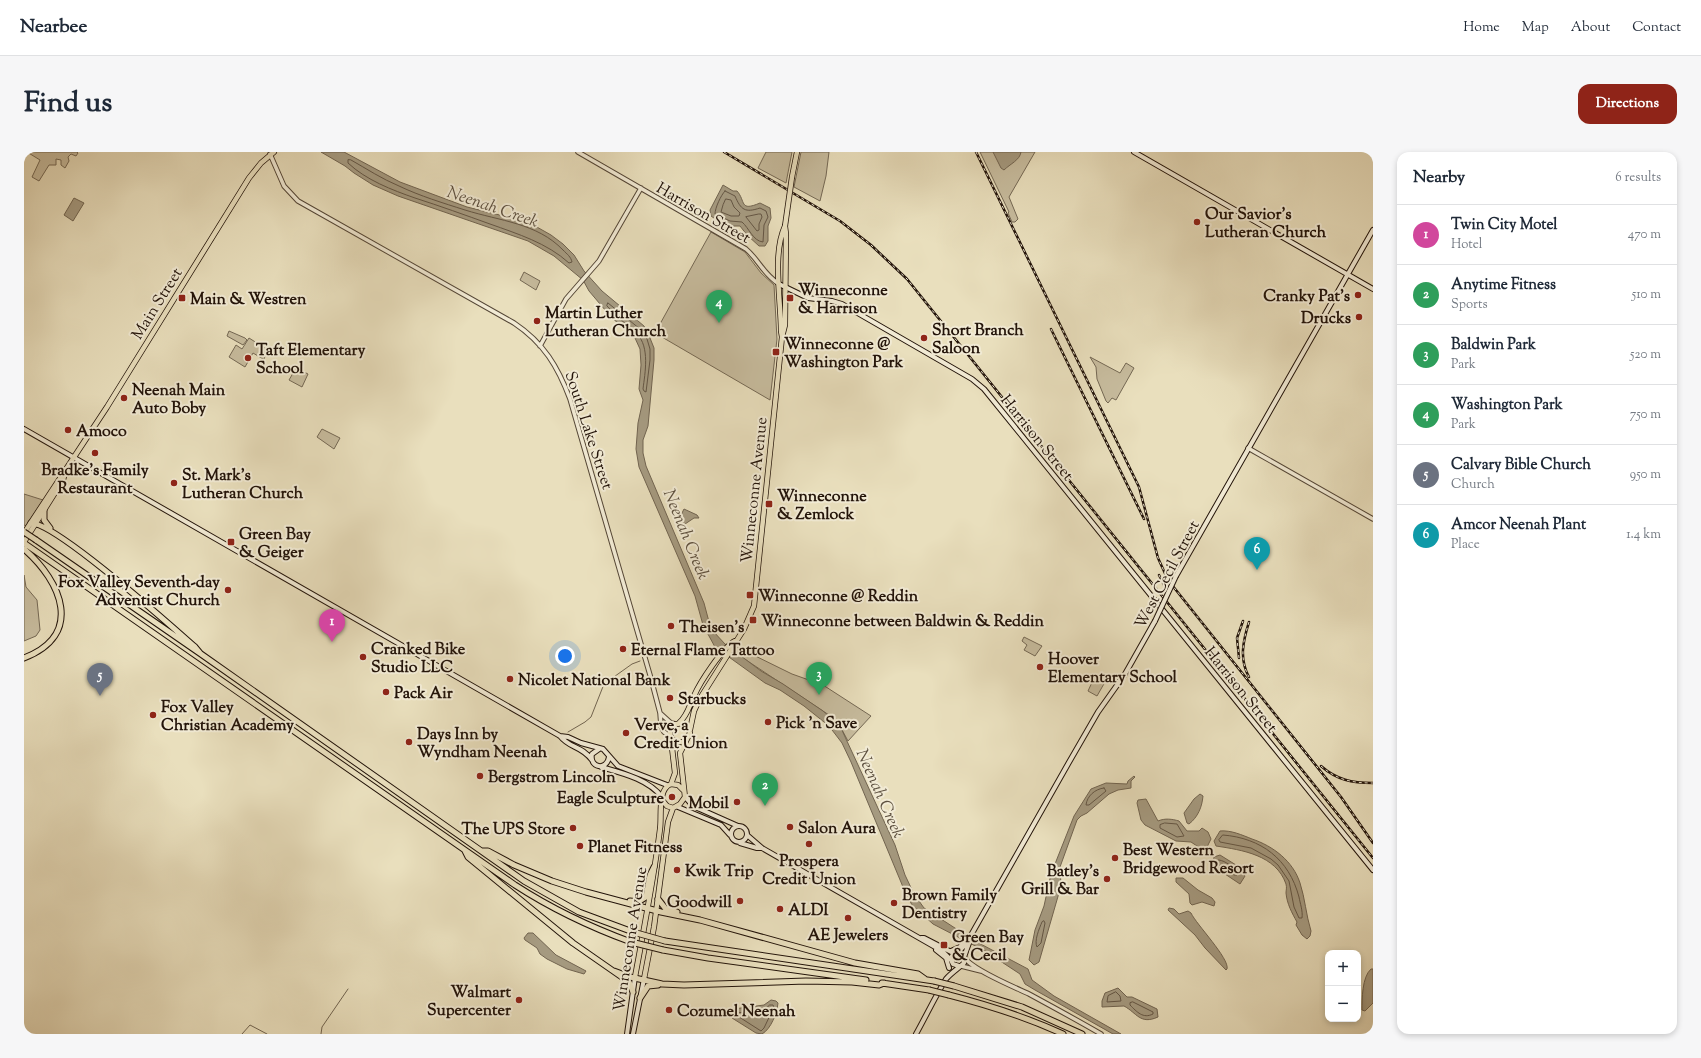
<!DOCTYPE html>
<html lang="en">
<head>
<meta charset="utf-8">
<style>
	:root { --surface:#fff; --page:#f6f6f7; --text:#1f2937; --muted:#747a83; --line:#e0e1e3; --accent:#8f2418 }
	body { margin:0; font-family:"Sorts Mill Goudy",serif; background:var(--page); color:var(--text) }
	.controls { position:absolute; right:12px; bottom:12px; display:grid; overflow:hidden; border-radius:8px; box-shadow:0 2px 6px #0003 }
	.controls button { width:36px; height:36px; display:grid; place-items:center; padding:0; border:0; border-bottom:1px solid var(--line); background:var(--surface); color:var(--text); font:20px sans-serif }
	.you { position:absolute; left:541px; top:504px; width:14px; height:14px; margin:-10px; border:3px solid #fff; border-radius:50%; background:#1a73e8; box-shadow:0 0 0 6px #1a73e833 }
	.badge { display:grid; place-items:center; width:26px; height:26px; border-radius:50%; background:var(--accent); color:#fff; font-size:13px; font-weight:700 }
	.pin { position:absolute; translate:-50% -33px; filter:drop-shadow(0 1px 2px #0008) }
	.pin::after { content:''; position:absolute; top:21px; width:14px; height:12px; background:inherit; clip-path:polygon(0 0,100% 0,50% 100%) }
	.list { margin:0; padding:0; list-style:none }
	h2 { display:flex; justify-content:space-between; align-items:center; height:52px; margin:0; padding:0 16px; font-size:17px }
	h2 small { font-size:13px; font-weight:400; color:var(--muted) }
	.list li { display:grid; grid-template-columns:26px 1fr auto; gap:12px; align-items:center; box-sizing:border-box; height:60px; padding:0 16px; border-top:1px solid var(--line) }
	.list b { display:block; font-size:15px; white-space:nowrap }
	.list p { margin:0; font-size:13px; white-space:nowrap; color:var(--muted) }
	.list em { font-size:13px; font-style:normal; color:var(--muted) }
	.map { position:relative; flex:none; width:1349px; height:882px; overflow:hidden; border-radius:12px }
	header { display:flex; align-items:center; gap:24px; box-sizing:border-box; height:56px; padding:0 20px; background:var(--surface); border-bottom:1px solid var(--line) }
	header strong { font-size:19px }
	nav { display:flex; gap:22px; margin-inline-start:auto; font-size:14px }
	.intro { display:flex; align-items:center; justify-content:space-between; box-sizing:border-box; height:96px; padding:0 24px }
	h1 { margin:0; font-size:28px }
	.button { padding:10px 18px; border-radius:12px; background:var(--accent); color:#fff; font-size:14px; font-weight:700 }
	main { display:flex; gap:24px; padding:0 24px }
	aside { flex:1; background:var(--surface); border-radius:12px; box-shadow:0 2px 6px #0003 }
	.map>svg:first-child { display:block }
</style>
</head>
<body>
<header>
<strong>Nearbee</strong>
<nav><a>Home</a><a>Map</a><a>About</a><a>Contact</a></nav>
</header>
<div class="intro"><h1>Find us</h1><a class="button">Directions</a></div>
<main>
<div class="map">
<svg width="1349" height="882" viewBox="0 0 1349 882">
	<rect width="100%" height="100%" fill="#e9dfbd"/>
	<filter id="stains"><feTurbulence type="fractalNoise" baseFrequency=".005" numOctaves="4"/><feColorMatrix values="0 0 0 0 .2 0 0 0 0 .09 0 0 0 0 .02 0 0 0 .5 -.17"/></filter>
	<radialGradient id="worn" r=".72"><stop offset=".6" stop-color="#630" stop-opacity="0"/><stop offset="1" stop-color="#630" stop-opacity=".3"/></radialGradient>
	<path fill="#c7bc9e" stroke="#746854" d="M3,0H53L54,1L52,4L47,2L44,5L45,9L41,16L37,13V8L32,7V13H25L15,29L8,25L16,8Z
		M742,0H768L762,31L734,16Z
		M777,0H805L802,24L796,49L770,35Z
		M956,0H1011L985,45L994,67L991,70H988L984,61L985,60Z
		M687,80L721,100L737,121L750,133L753,187L746,248L631,181Z
		M500,120L516,129L512,138L496,128Z
		M205,179L221,186L223,188L219,193L203,184Z
		M225,186L244,198L239,209V207L229,201L221,215L205,205L212,193L218,197Z
		M1066,205L1096,221L1102,211L1110,216L1092,248L1088,246L1084,251L1082,249L1073,227L1072,215Z
		M272,216L284,222L278,235L265,228Z
		M298,277L316,286L310,297L293,285Z
		M0,342L19,348L2,374L0,373Z
		M0,423L2,435L13,448L16,478L12,484L0,489Z
		M1000,485L1018,494L1011,504L1000,498L1003,493L998,489Z
		M713,495L768,522L799,533L847,564L824,589L816,574L808,565L710,500Z
		M1071,524L1081,530L1073,544L1064,539Z"/>
	<path fill="#a59a80" stroke="#716450" d="M297,0H320L376,30L443,55L504,70L527,83L539,92L550,103L560,119L578,139L620,174L626,186L630,196V208L624,274L619,288V301L622,314L680,451L684,466L689,479L701,492L737,519L759,532L799,559L816,574L871,693L881,723L890,742L900,756L951,789L1004,817L1008,828L1030,844L1097,882H1089L1011,838L1001,832L996,822L961,799L909,772L888,753L879,735L827,610L818,591L805,574L780,554L756,538L741,531L691,495L679,473L671,444L615,315L612,297L614,271L619,248L615,237L617,213L616,197L611,186L587,165L565,139L559,128L530,104L504,89L374,44L349,33L330,21L321,14Z
		M969,0H997C996,8 986,12 980,18L977,16Z
		M699,33L709,39H713C722,49 715,60 736,51L746,56L747,66L744,74V89L741,94H735L723,83L716,74H705L697,71L687,64L686,58Z
		M50,46L60,51L49,69L40,63Z
		M660,357L673,363L675,366H670L658,374L655,372L656,365Z
		M1110,624L1111,625L1107,629V636L1094,638L1085,642L1063,661L1057,664L1053,668L1036,715L1037,734L1015,810L1010,813L1005,808L1011,778L1020,754L1027,722L1050,664L1067,637L1082,631L1103,632L1104,629Z
		M1176,642L1179,644C1178,655 1174,665 1165,672L1163,671L1160,661L1170,647Z
		M1122,647L1134,669C1141,666 1148,667 1155,669L1163,679H1175L1178,676L1184,680L1187,687L1183,695L1176,696L1167,690L1152,689L1121,673L1117,668L1113,651L1114,648Z
		M1196,679C1207,678 1218,683 1228,687C1249,694 1269,709 1276,731C1281,746 1282,763 1287,779L1286,784L1283,787L1278,783L1272,773L1273,770C1268,761 1263,752 1262,741C1262,738 1263,736 1262,732C1252,703 1218,698 1192,694L1190,689Z
		M1196,703L1212,713L1221,724L1216,732L1192,716L1189,709L1190,705Z
		M1152,726H1159L1174,738L1188,746L1191,750L1190,754L1178,750L1168,753L1166,751L1165,742L1152,730Z
		M1145,756L1150,757L1155,762L1164,759L1167,761C1172,772 1206,807 1203,817L1202,818L1181,796L1171,783L1144,758Z
		M504,781H509L532,803L562,819L560,822L543,817L523,807L516,802L513,796L501,788L500,786Z
		M1347,817H1349V851L1341,859L1338,858C1338,847 1338,825 1347,817Z
		M1094,836L1103,845H1108L1133,857L1134,865C1116,873 1113,861 1100,854L1078,855V849L1081,841Z
		M747,848L752,849L754,851C753,861 747,877 738,882L732,881L708,866V863L702,858L740,853Z"/>
	<g fill="none" stroke-linecap="round" stroke-linejoin="round">
		<path stroke="#645644" stroke-width="1" d="M327,8C343,17 358,27 375,34C396,44 419,51 441,58C476,69 513,71 539,98C543,102 547,105 548,110L545,111C523,91 494,82 466,72C441,63 416,54 391,46C368,38 342,28 324,11V8Z
			M701,39L711,44C717,58 721,61 736,56L742,59L744,65L740,73L739,90C729,89 725,76 718,70L706,69L691,62C691,56 697,43 701,39Z
			M702,47L707,48L710,55L716,61L715,64H707L697,60L699,53Z
			M735,62H737L738,65L735,72V78L733,79L722,65Z
			M584,151L616,177L623,187L626,197V208L622,240L620,239L619,237C621,221 626,195 613,182C603,172 592,165 583,154Z
			M1080,636L1082,639L1065,653H1062C1063,644 1071,637 1080,636Z
			M1141,671L1153,672L1160,684L1153,685L1136,676V673Z
			M1199,683C1237,686 1265,707 1275,745C1276,751 1279,759 1278,766H1275L1270,755L1265,729L1254,713L1247,707L1227,696L1196,690L1195,688Z
			M1195,708C1202,709 1209,715 1213,721V723H1210L1195,713L1193,710Z
			M1020,769L1021,771L1017,791L1013,795C1010,789 1015,777 1018,770Z
			M1092,840L1096,844L1097,849L1083,850L1084,844Z
			M1109,850L1129,860V862C1119,867 1113,860 1106,853V851Z
			M746,853H749L750,855L740,876L737,879L712,863L713,861L741,857Z"/>
		<path stroke="#716450" stroke-width="1" d="M544,580L561,570L567,565L580,532L608,512L616,509
			M218,882L226,873L243,882
			M297,882L298,875L324,837"/>
		<defs>
			<path id="tertiary" d="M554,0L722,97C735,108 739,122 755,132
				M246,2L260,34L274,49L490,171C520,191 534,215 546,247L626,523L636,561L637,574L640,580L646,584
				M516,194L542,147L575,109L617,36
				M1224,296L1349,367
				M636,561L647,571L652,572
				M941,806C949,818 990,835 1005,842C1029,855 1053,868 1077,882
				M937,814L957,819"/>
			<path id="secondary" d="M1110,0L1349,137
				M755,132L784,146L808,149L818,152L948,227L960,237L1349,718
				M0,277L536,584C546,597 557,593 568,608
				M1152,424L1349,78
				M536,584L544,585L557,591L579,597L594,614L643,633
				M575,597L568,602C565,616 583,619 585,605
				M577,615C598,621 624,627 638,645
				M661,645L669,654L714,674
				M654,655L697,673L706,683
				M707 682a8 8 0 1 1 16 0a8 8 0 1 1-16 0Z
				M723,683L738,696L918,799L927,808
				M716,691L733,696H738
				M897,786H900L931,802
				M912,798L922,806L925,816
				M927,799L936,795L942,787
				M933,801L942,792L1044,612L1074,560L1101,522L1131,469
				M940,805L945,791
				M603,882L611,825
				M609,882L620,827
				M892,882C902,864 911,845 922,827C928,820 935,816 940,811V804L937,802L933,801L928,804L927,808L929,812L935,814"/>
			<path id="primary" d="M768,25L773,0
				M758,185L757,179C757,149 748,102 761,74
				M0,381L83,255L225,26L237,11L250,0
				M0,390L39,328L41,321
				M655,571C664,563 665,554 670,544C676,530 699,495 711,489
				M666,578L670,559L675,548L720,477L730,454L758,185L761,173L762,82L761,74
				M647,586L652,590H661
				M638,648L643,654L649,656L656,652L661,645L656,601L666,581C664,573 659,570 652,572L646,579L651,621L647,632
				M611,825C620,776 630,726 636,677C638,664 633,637 647,632L654,633L659,638
				M620,827L630,775L644,670L649,656"/>
			<path id="motorway" d="M20,358V368L26,376
				M7,371C32,371 146,473 171,495L176,501
				M12,388L177,502L500,729L555,760L609,780
				M0,391L491,733C528,757 566,775 607,790
				M0,397C38,430 60,483 0,506
				M441,699L444,705L549,791L605,830L609,840
				M459,699H464L490,713L528,729L562,740L637,760L676,768L831,811L894,822L901,827
				M634,747L641,756L653,760
				M606,749L614,750L622,745L626,723L630,715
				M641,789L910,829
				M639,798L684,806L842,828
				M590,819L606,825L638,832L660,833L782,829L828,830L855,833L860,831
				M858,831L905,838
				M930,834L998,855L1058,882
				M925,843C964,853 1002,865 1039,882
				M616,846L624,834L634,833"/>
		</defs>
		<use href="#tertiary" stroke="#544636" stroke-width="5.5"/>
		<use href="#secondary" stroke="#221309" stroke-width="6"/>
		<use href="#primary" stroke="#221309" stroke-width="6"/>
		<use href="#motorway" stroke="#221309" stroke-width="7"/>
		<use href="#tertiary" stroke="#f1ead4" stroke-width="3.5"/>
		<use href="#secondary" stroke="#f1ead4" stroke-width="4"/>
		<use href="#primary" stroke="#e9dfbd" stroke-width="4.5"/>
		<use href="#motorway" stroke="#e9dfbd" stroke-width="5"/>
		<defs>
			<path id="rail" d="M700,0L816,69L847,93L883,127L1349,706
				M952,0L1115,335L1134,406L1144,428L1317,645L1349,691
				M1027,177L1120,367
				M1135,423L1142,437
				M1225,470C1219,489 1215,507 1225,525
				M1215,506L1213,486L1219,469
				M1297,614C1313,628 1328,631 1349,631"/>
		</defs>
		<use href="#rail" stroke="#221309" stroke-width="2.5"/>
		<use href="#rail" stroke="#f1ead4" stroke-width="1" stroke-dasharray="3" stroke-linecap="butt"/>
		<defs>
			<path id="secondary-bridge" d="M1131,469L1152,424"/>
			<path id="primary-bridge" d="M761,74L768,25"/>
			<path id="motorway-bridge" d="M0,380L12,388
				M609,780L641,789
				M607,790L639,798
				M910,829L930,834
				M905,838L925,843"/>
		</defs>
		<use href="#secondary-bridge" stroke="#221309" stroke-width="6" stroke-linecap="butt"/>
		<use href="#primary-bridge" stroke="#221309" stroke-width="6" stroke-linecap="butt"/>
		<use href="#motorway-bridge" stroke="#221309" stroke-width="7" stroke-linecap="butt"/>
		<use href="#secondary-bridge" stroke="#f1ead4" stroke-width="4"/>
		<use href="#primary-bridge" stroke="#e9dfbd" stroke-width="4.5"/>
		<use href="#motorway-bridge" stroke="#e9dfbd" stroke-width="5"/>
	</g>
	<g fill="#8f2418" stroke="#f1ead4" stroke-width="1.5">
		<circle cx="1173" cy="70" r="4"/>
		<circle cx="1334" cy="143" r="4"/>
		<rect x="154" y="142" width="8" height="8" rx="2"/>
		<rect x="762" y="142" width="8" height="8" rx="2"/>
		<circle cx="1335" cy="165" r="4"/>
		<circle cx="513" cy="169" r="4"/>
		<circle cx="900" cy="186" r="4"/>
		<rect x="748" y="196" width="8" height="8" rx="2"/>
		<circle cx="224" cy="206" r="4"/>
		<circle cx="100" cy="246" r="4"/>
		<circle cx="44" cy="278" r="4"/>
		<circle cx="71" cy="301" r="4"/>
		<circle cx="150" cy="331" r="4"/>
		<rect x="741" y="348" width="8" height="8" rx="2"/>
		<rect x="203" y="386" width="8" height="8" rx="2"/>
		<circle cx="204" cy="438" r="4"/>
		<rect x="722" y="439" width="8" height="8" rx="2"/>
		<rect x="725" y="464" width="8" height="8" rx="2"/>
		<circle cx="647" cy="474" r="4"/>
		<circle cx="599" cy="497" r="4"/>
		<circle cx="339" cy="505" r="4"/>
		<circle cx="1016" cy="515" r="4"/>
		<circle cx="486" cy="527" r="4"/>
		<circle cx="362" cy="540" r="4"/>
		<circle cx="646" cy="546" r="4"/>
		<circle cx="129" cy="563" r="4"/>
		<circle cx="744" cy="570" r="4"/>
		<circle cx="602" cy="581" r="4"/>
		<circle cx="385" cy="590" r="4"/>
		<circle cx="456" cy="624" r="4"/>
		<circle cx="648" cy="645" r="4"/>
		<circle cx="713" cy="650" r="4"/>
		<circle cx="766" cy="675" r="4"/>
		<circle cx="549" cy="676" r="4"/>
		<circle cx="785" cy="692" r="4"/>
		<circle cx="556" cy="694" r="4"/>
		<circle cx="1091" cy="706" r="4"/>
		<circle cx="653" cy="718" r="4"/>
		<circle cx="1083" cy="727" r="4"/>
		<circle cx="716" cy="749" r="4"/>
		<circle cx="870" cy="751" r="4"/>
		<circle cx="756" cy="757" r="4"/>
		<circle cx="824" cy="766" r="4"/>
		<rect x="916" y="789" width="8" height="8" rx="2"/>
		<circle cx="495" cy="848" r="4"/>
		<circle cx="645" cy="858" r="4"/>
	</g>
	<g text-anchor="middle" stroke-width="4" stroke-linejoin="round" paint-order="stroke">
		<g font-size="16" fill="#221309" stroke="#f1ead4">
			<text transform="translate(680 60) rotate(30)" y="6">Harrison Street</text>
			<text transform="translate(132 151) rotate(-58)" y="6">Main Street</text>
			<text transform="translate(566 278) rotate(72)" y="6">South Lake Street</text>
			<text transform="translate(1014 285) rotate(51)" y="6">Harrison Street</text>
			<text transform="translate(729 338) rotate(-84)" y="6">Winneconne Avenue</text>
			<text transform="translate(1142 422) rotate(-62)" y="6">West Cecil Street</text>
			<text transform="translate(1218 537) rotate(51)" y="6">Harrison Street</text>
			<text transform="translate(605 787) rotate(-81)" y="6">Winneconne Avenue</text>
		</g>
		<g font-size="16" font-weight="bold" fill="#221309" stroke="#f1ead4" text-anchor="start">
			<text x="1181" y="67">Our Savior’s<tspan x="1181" dy="18">Lutheran Church</tspan></text>
			<text x="774" y="143">Winneconne<tspan x="774" dy="18">&amp; Harrison</tspan></text>
			<text x="1326" y="149" text-anchor="end">Cranky Pat's</text>
			<text x="166" y="152">Main &amp; Westren</text>
			<text x="521" y="166">Martin Luther<tspan x="521" dy="18">Lutheran Church</tspan></text>
			<text x="1327" y="171" text-anchor="end">Drucks</text>
			<text x="908" y="183">Short Branch<tspan x="908" dy="18">Saloon</tspan></text>
			<text x="760" y="197">Winneconne @<tspan x="760" dy="18">Washington Park</tspan></text>
			<text x="232" y="203">Taft Elementary<tspan x="232" dy="18">School</tspan></text>
			<text x="108" y="243">Neenah Main<tspan x="108" dy="18">Auto Boby</tspan></text>
			<text x="52" y="284">Amoco</text>
			<text x="71" y="323" text-anchor="middle">Bradke's Family<tspan x="71" dy="18">Restaurant</tspan></text>
			<text x="158" y="328">St. Mark's<tspan x="158" dy="18">Lutheran Church</tspan></text>
			<text x="753" y="349">Winneconne<tspan x="753" dy="18">&amp; Zemlock</tspan></text>
			<text x="215" y="387">Green Bay<tspan x="215" dy="18">&amp; Geiger</tspan></text>
			<text x="196" y="435" text-anchor="end">Fox Valley Seventh-day<tspan x="196" dy="18">Adventist Church</tspan></text>
			<text x="734" y="449">Winneconne @ Reddin</text>
			<text x="737" y="474">Winneconne between Baldwin &amp; Reddin</text>
			<text x="655" y="480">Theisen's</text>
			<text x="347" y="502">Cranked Bike<tspan x="347" dy="18">Studio LLC</tspan></text>
			<text x="607" y="503">Eternal Flame Tattoo</text>
			<text x="1024" y="512">Hoover<tspan x="1024" dy="18">Elementary School</tspan></text>
			<text x="494" y="533">Nicolet National Bank</text>
			<text x="370" y="546">Pack Air</text>
			<text x="654" y="552">Starbucks</text>
			<text x="137" y="560">Fox Valley<tspan x="137" dy="18">Christian Academy</tspan></text>
			<text x="752" y="576">Pick 'n Save</text>
			<text x="610" y="578">Verve, a<tspan x="610" dy="18">Credit Union</tspan></text>
			<text x="393" y="587">Days Inn by<tspan x="393" dy="18">Wyndham Neenah</tspan></text>
			<text x="464" y="630">Bergstrom Lincoln</text>
			<text x="640" y="651" text-anchor="end">Eagle Sculpture</text>
			<text x="705" y="656" text-anchor="end">Mobil</text>
			<text x="774" y="681">Salon Aura</text>
			<text x="541" y="682" text-anchor="end">The UPS Store</text>
			<text x="564" y="700">Planet Fitness</text>
			<text x="1099" y="703">Best Western<tspan x="1099" dy="18">Bridgewood Resort</tspan></text>
			<text x="785" y="714" text-anchor="middle">Prospera<tspan x="785" dy="18">Credit Union</tspan></text>
			<text x="661" y="724">Kwik Trip</text>
			<text x="1075" y="724" text-anchor="end">Batley's<tspan x="1075" dy="18">Grill &amp; Bar</tspan></text>
			<text x="878" y="748">Brown Family<tspan x="878" dy="18">Dentistry</tspan></text>
			<text x="708" y="755" text-anchor="end">Goodwill</text>
			<text x="764" y="763">ALDI</text>
			<text x="824" y="788" text-anchor="middle">AE Jewelers</text>
			<text x="928" y="790">Green Bay<tspan x="928" dy="18">&amp; Cecil</tspan></text>
			<text x="487" y="845" text-anchor="end">Walmart<tspan x="487" dy="18">Supercenter</tspan></text>
			<text x="653" y="864">Cozumel Neenah</text>
		</g>
		<g font-size="17" font-style="italic" fill="#5d503f" stroke="#f1ead4">
			<text transform="translate(469 54) rotate(19)" y="6">Neenah Creek</text>
			<text transform="translate(663 382) rotate(68)" y="6">Neenah Creek</text>
			<text transform="translate(857 641) rotate(66)" y="6">Neenah Creek</text>
		</g>
	</g>
	<rect width="100%" height="100%" filter="url(#stains)"/>
	<rect width="100%" height="100%" fill="url(#worn)"/>
</svg>
<div class="controls">
<button>+</button>
<button>−</button>
</div>
<div class="you"></div>
<div class="pin badge" style="left:308px;top:490px;background:#d1479c">1</div>
<div class="pin badge" style="left:741px;top:654px;background:#2e9e5b">2</div>
<div class="pin badge" style="left:795px;top:543px;background:#2e9e5b">3</div>
<div class="pin badge" style="left:695px;top:171px;background:#2e9e5b">4</div>
<div class="pin badge" style="left:76px;top:544px;background:#6b7280">5</div>
<div class="pin badge" style="left:1233px;top:418px;background:#0f9aa8">6</div>
</div>
<aside>
<h2>Nearby<small>6 results</small></h2>
<ul class="list">
<li><span class="badge" style="background:#d1479c">1</span><div><b>Twin City Motel</b><p>Hotel</p></div><em>470 m</em></li>
<li><span class="badge" style="background:#2e9e5b">2</span><div><b>Anytime Fitness</b><p>Sports</p></div><em>510 m</em></li>
<li><span class="badge" style="background:#2e9e5b">3</span><div><b>Baldwin Park</b><p>Park</p></div><em>520 m</em></li>
<li><span class="badge" style="background:#2e9e5b">4</span><div><b>Washington Park</b><p>Park</p></div><em>750 m</em></li>
<li><span class="badge" style="background:#6b7280">5</span><div><b>Calvary Bible Church</b><p>Church</p></div><em>950 m</em></li>
<li><span class="badge" style="background:#0f9aa8">6</span><div><b>Amcor Neenah Plant</b><p>Place</p></div><em>1.4 km</em></li>
</ul>
</aside>
</main>
</body>
</html>
